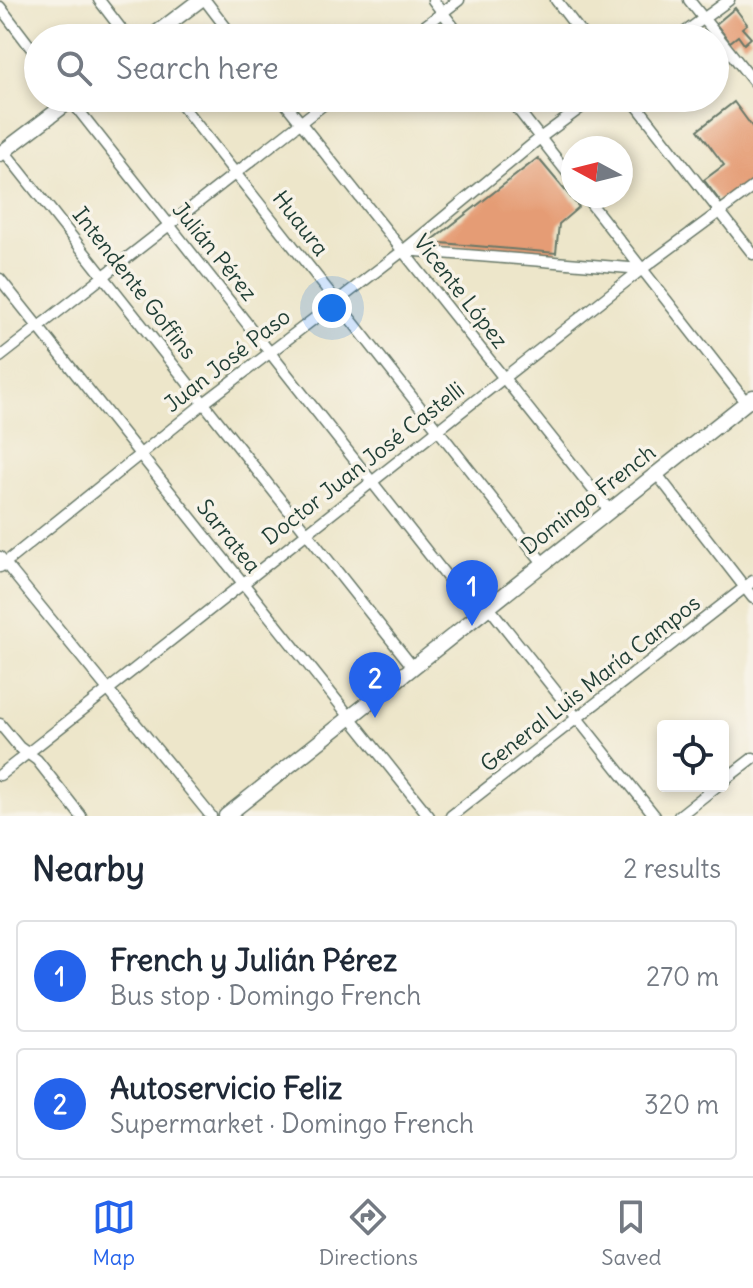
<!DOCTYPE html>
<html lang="en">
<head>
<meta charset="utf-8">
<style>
	:root { --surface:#fff; --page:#f2f2f3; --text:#1f2937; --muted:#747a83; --line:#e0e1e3; --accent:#2563eb }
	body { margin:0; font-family:Delius,sans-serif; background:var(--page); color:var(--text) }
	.controls { position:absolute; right:24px; bottom:24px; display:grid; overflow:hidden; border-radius:8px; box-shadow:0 4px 12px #0003 }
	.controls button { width:72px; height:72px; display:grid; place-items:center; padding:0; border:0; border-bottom:2px solid var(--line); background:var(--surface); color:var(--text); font:40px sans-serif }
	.compass { position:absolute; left:561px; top:136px; width:72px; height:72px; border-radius:50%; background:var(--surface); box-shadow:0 4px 12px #0003; rotate:277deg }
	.you { position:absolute; left:332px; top:308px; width:28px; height:28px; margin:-20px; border:6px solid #fff; border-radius:50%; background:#1a73e8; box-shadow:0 0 0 12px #1a73e833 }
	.badge { display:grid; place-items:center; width:52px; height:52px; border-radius:50%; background:var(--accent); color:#fff; font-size:26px; font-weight:700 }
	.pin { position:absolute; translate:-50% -66px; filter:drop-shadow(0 2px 4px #0008) }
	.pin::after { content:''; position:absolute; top:42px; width:28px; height:24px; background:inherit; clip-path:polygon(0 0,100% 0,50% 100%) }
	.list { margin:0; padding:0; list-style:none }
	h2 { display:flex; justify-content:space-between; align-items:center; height:104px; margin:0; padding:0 32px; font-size:34px }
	h2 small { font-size:26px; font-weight:400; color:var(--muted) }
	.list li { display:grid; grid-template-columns:52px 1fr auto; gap:24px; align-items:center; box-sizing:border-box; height:112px; margin:0 16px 16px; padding:0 16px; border:2px solid var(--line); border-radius:8px }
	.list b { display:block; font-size:30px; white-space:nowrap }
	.list p { margin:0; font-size:26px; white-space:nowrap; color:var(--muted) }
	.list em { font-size:26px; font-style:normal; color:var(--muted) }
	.icon { flex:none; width:44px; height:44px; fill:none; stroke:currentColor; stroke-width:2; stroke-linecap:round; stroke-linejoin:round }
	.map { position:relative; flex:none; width:753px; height:816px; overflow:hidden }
	.search { position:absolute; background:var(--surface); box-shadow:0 4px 12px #0003; left:24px; right:24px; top:24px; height:88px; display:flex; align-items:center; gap:20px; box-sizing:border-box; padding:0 28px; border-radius:44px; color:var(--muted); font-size:30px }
	.sheet { height:360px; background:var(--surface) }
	nav { display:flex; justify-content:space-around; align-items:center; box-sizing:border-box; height:112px; border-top:2px solid var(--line); background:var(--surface); font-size:22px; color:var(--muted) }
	nav a { display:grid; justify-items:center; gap:4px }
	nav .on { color:var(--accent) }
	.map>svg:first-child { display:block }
</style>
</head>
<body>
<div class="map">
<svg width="753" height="816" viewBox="0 0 753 816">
	<rect width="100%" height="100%" fill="#f7f3e8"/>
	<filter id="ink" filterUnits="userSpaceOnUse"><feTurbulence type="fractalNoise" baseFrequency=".0125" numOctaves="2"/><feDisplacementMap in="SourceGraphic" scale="16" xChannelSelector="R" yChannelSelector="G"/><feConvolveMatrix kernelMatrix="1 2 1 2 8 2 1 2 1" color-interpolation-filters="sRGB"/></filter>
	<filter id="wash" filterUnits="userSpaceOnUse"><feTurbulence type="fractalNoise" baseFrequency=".006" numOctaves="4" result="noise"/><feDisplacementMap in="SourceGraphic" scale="32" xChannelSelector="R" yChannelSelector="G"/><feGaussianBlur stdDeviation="1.8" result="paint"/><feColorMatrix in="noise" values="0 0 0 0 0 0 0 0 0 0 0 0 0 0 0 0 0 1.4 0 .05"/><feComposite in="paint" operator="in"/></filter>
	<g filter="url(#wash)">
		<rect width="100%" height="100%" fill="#ede6ca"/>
		<g id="blocks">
			<path fill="#e59c74" d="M735,8L747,24L742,28L751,38L744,44L738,36L730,42L716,24Z
				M734,102L753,128V181L722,204L704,180L724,165L698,130Z
				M538,158L579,207L559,224L556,253L430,242Z"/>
		</g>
	</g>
	<g filter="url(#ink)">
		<use href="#blocks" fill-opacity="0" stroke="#677868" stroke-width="2"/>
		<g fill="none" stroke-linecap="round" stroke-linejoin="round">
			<defs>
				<path id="street" d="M99,0L128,38
					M205,0L234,38
					M433,0L462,38
					M556,0L585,38
					M689,0L753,81
					M0,7L38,57
					M409,38L459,0
					M677,38L729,0
					M69,98L477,615
					M176,98L543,563
					M281,98L609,510
					M509,98L573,180
					M631,98L753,254
					M4,151L412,666
					M585,196L746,402
					M404,250L642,269
					M0,279L429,816
					M0,357L332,98
					M656,473L753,598
					M0,557L211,816
					M0,567L204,403L404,250L540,138L594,98
					M488,606L655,816
					M0,724L19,747L37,760L81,816
					M0,775L642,269L753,187
					M723,781L753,758
					M451,816L753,581
					M679,816L717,786"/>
				<path id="secondary" d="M150,38L200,0
					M0,154L74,98
					M226,816L753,397"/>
			</defs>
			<use href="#street" stroke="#677868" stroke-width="13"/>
			<use href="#secondary" stroke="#677868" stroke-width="17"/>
			<use href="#street" stroke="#fff" stroke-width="10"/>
			<use href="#secondary" stroke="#fff" stroke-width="14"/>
		</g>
	</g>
	<g text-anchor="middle" stroke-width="7" stroke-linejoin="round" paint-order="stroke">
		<g font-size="22" fill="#1f3d34" stroke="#f7f3e8">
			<text transform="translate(301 223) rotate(52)" y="8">Huaura</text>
			<text transform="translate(215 251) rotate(51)" y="8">Julián Pérez</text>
			<text transform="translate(135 283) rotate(52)" y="8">Intendente Goffins</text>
			<text transform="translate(461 291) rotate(52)" y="8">Vicente López</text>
			<text transform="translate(227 360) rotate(-38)" y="8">Juan José Paso</text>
			<text transform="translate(363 463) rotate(-38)" y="8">Doctor Juan José Castelli</text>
			<text transform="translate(588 499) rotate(-38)" y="8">Domingo French</text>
			<text transform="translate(229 536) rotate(51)" y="8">Sarratea</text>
			<text transform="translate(590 683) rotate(-38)" y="8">General Luis María Campos</text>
		</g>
	</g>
</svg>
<div class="controls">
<button><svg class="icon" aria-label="locate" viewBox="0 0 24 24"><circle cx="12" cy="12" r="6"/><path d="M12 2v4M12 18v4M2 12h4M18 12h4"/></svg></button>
</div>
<svg class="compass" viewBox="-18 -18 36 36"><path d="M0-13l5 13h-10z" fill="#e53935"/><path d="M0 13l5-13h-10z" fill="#747a83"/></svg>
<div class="you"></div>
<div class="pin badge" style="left:472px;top:626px">1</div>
<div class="pin badge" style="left:375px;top:718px">2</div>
<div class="search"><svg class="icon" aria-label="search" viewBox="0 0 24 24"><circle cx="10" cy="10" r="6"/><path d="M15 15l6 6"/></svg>Search here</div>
</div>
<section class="sheet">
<h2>Nearby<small>2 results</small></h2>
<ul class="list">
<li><span class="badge">1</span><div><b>French y Julián Pérez</b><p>Bus stop · Domingo French</p></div><em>270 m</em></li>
<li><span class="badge">2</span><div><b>Autoservicio Feliz</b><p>Supermarket · Domingo French</p></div><em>320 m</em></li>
</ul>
</section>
<nav>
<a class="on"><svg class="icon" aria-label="map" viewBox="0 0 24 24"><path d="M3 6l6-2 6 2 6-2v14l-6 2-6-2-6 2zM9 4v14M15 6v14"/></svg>Map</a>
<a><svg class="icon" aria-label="directions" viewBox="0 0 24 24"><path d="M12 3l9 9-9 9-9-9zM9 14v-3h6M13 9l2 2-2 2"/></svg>Directions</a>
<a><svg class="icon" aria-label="saved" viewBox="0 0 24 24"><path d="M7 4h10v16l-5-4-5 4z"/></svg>Saved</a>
</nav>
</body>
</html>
